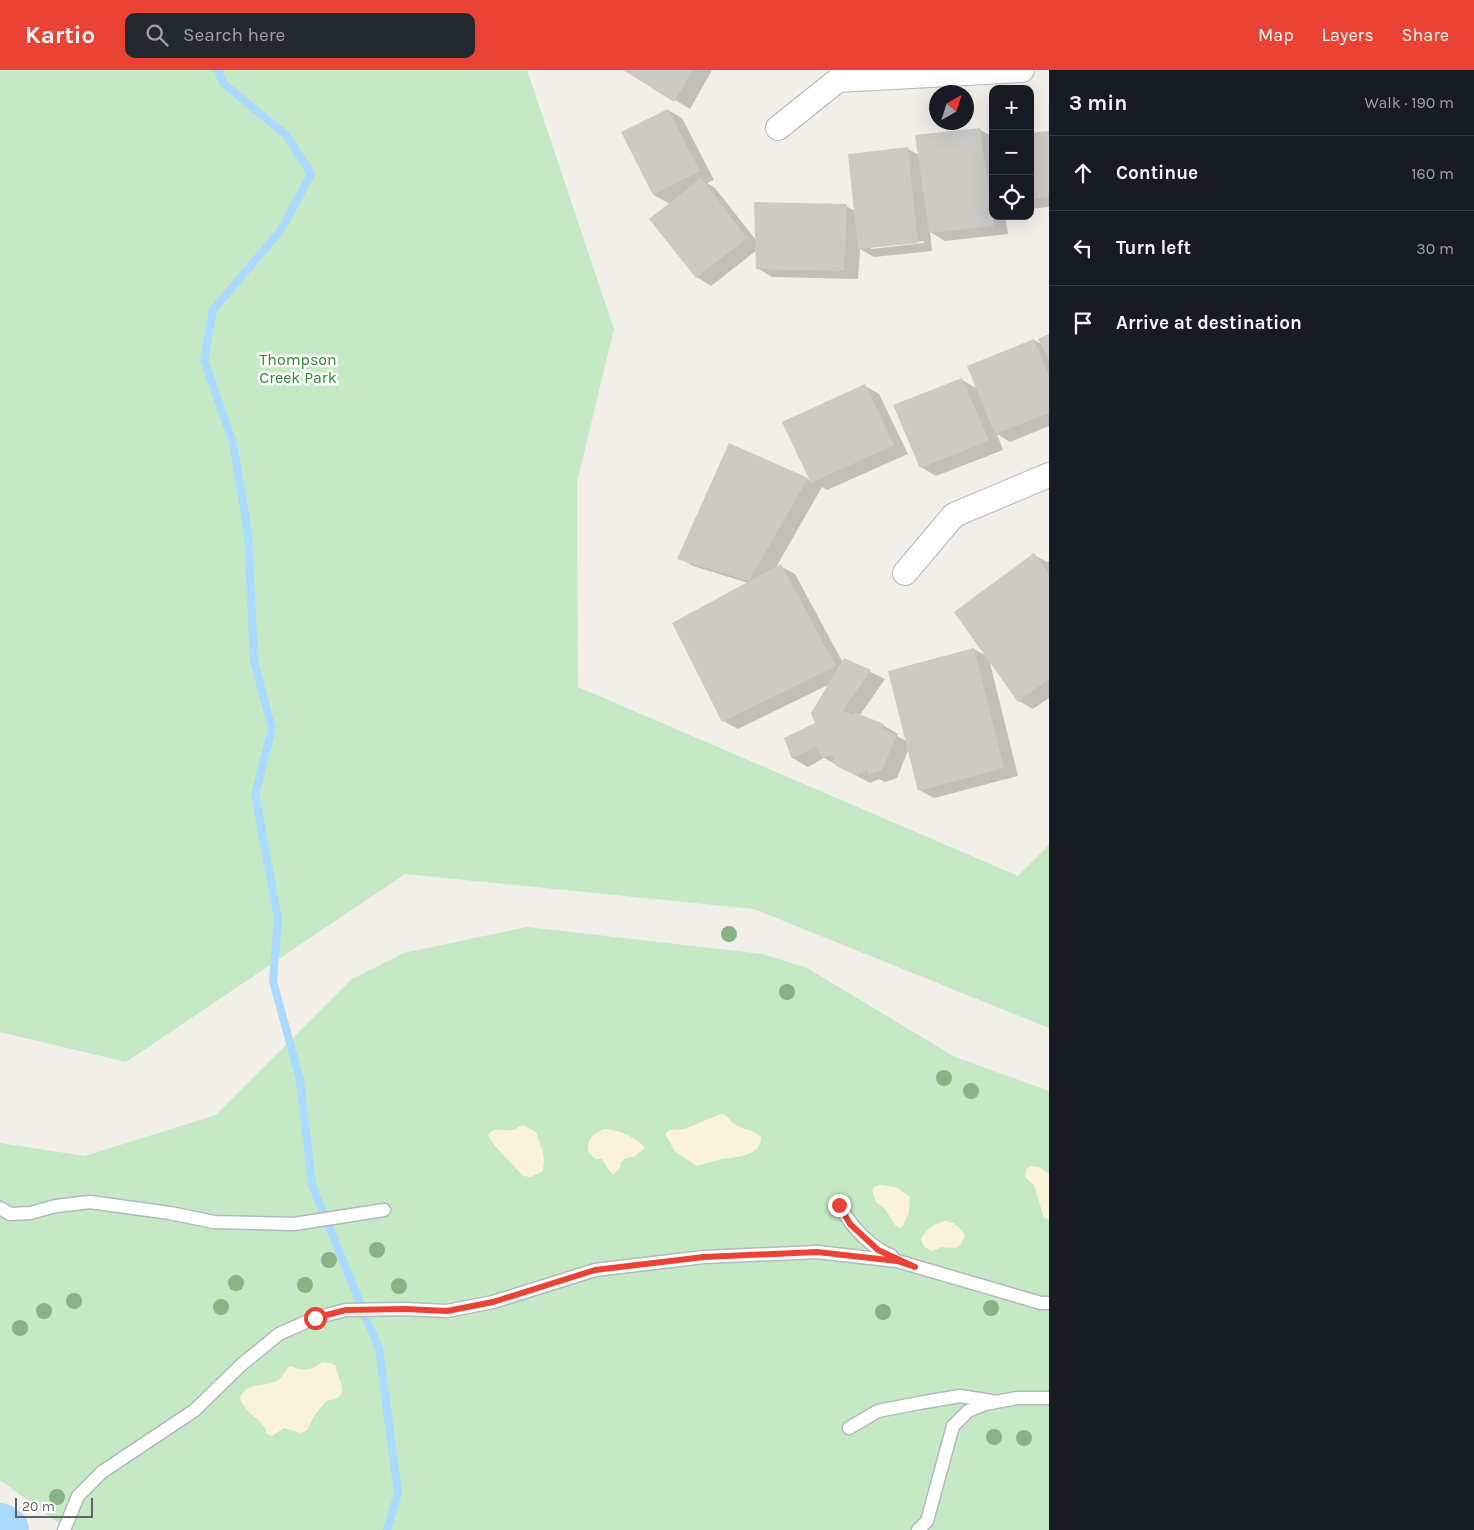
<!DOCTYPE html>
<html lang="en">
<head>
<meta charset="utf-8">
<style>
	:root { --surface:#171b24; --page:#242831; --text:#f1f3f6; --muted:#9ea1a6; --line:#363941; --accent:#ea4335 }
	body { margin:0; font-family:Karla,sans-serif; background:var(--page); color:var(--text) }
	.controls { position:absolute; right:15px; top:15px; display:grid; overflow:hidden; border-radius:10px; box-shadow:0 5px 20px #0002 }
	.controls button { width:45px; height:45px; display:grid; place-items:center; padding:0; border:0; border-bottom:1px solid var(--line); background:var(--surface); color:var(--text); font:25px sans-serif }
	.compass { position:absolute; left:929px; top:15px; width:45px; height:45px; border-radius:50%; background:var(--surface); box-shadow:0 5px 20px #0002; rotate:39deg }
	.scale { position:absolute; left:15px; bottom:12px; width:78px; box-sizing:border-box; padding-left:5px; border:2px solid #5f6368; border-top:0; font-size:14px; line-height:18px; white-space:nowrap; color:#5f6368; -webkit-text-stroke:4px #fff; paint-order:stroke }
	.stop { position:absolute; width:15px; height:15px; margin:-11px; border:4px solid #ea4335; border-radius:50%; background:#fff }
	.stop.end { background:#ea4335; border-color:#fff; box-shadow:0 1px 5px #0008 }
	.list { margin:0; padding:0; list-style:none }
	h2 { display:flex; justify-content:space-between; align-items:center; height:65px; margin:0; padding:0 20px; font-size:21px }
	h2 small { font-size:16px; font-weight:400; color:var(--muted) }
	.list li { display:grid; grid-template-columns:32px 1fr auto; gap:15px; align-items:center; box-sizing:border-box; height:75px; padding:0 20px; border-top:1px solid var(--line) }
	.list b { display:block; font-size:19px; white-space:nowrap }
	.list em { font-size:16px; font-style:normal; color:var(--muted) }
	.icon { flex:none; width:28px; height:28px; fill:none; stroke:currentColor; stroke-width:2; stroke-linecap:round; stroke-linejoin:round }
	.map { position:relative; flex:none; width:1049px; height:1460px; overflow:hidden }
	header { display:flex; align-items:center; gap:30px; box-sizing:border-box; height:70px; padding:0 25px; background:var(--accent); color:#fff }
	header strong { font-size:24px }
	nav { display:flex; gap:28px; margin-inline-start:auto; font-size:18px }
	.search { width:350px; height:45px; background:var(--page); display:flex; align-items:center; gap:12px; box-sizing:border-box; padding:0 18px; border-radius:10px; color:var(--muted); font-size:19px }
	main { display:flex }
	aside { flex:1; background:var(--surface) }
	.map>svg:first-child { display:block }
</style>
</head>
<body>
<header>
<strong>Kartio</strong>
<div class="search"><svg class="icon" aria-label="search" viewBox="0 0 24 24"><circle cx="10" cy="10" r="6"/><path d="M15 15l6 6"/></svg>Search here</div>
<nav><a>Map</a><a>Layers</a><a>Share</a></nav>
</header>
<main>
<div class="map">
<svg width="1049" height="1460" viewBox="0 0 1049 1460">
	<rect width="100%" height="100%" fill="#f1efe8"/>
	<path fill="#c5e8c5" d="M0,0H527L614,259L577,412L578,617L1018,806L1049,775V958L754,839L405,804L126,992L0,962Z
		M527,857L763,884L807,898L955,987L1049,1021V1460H68L0,1410V1073L85,1086L216,1045L352,909L404,883Z"/>
	<path fill="#fbf3d9" d="M721,1044C729,1045 730,1053 738,1056C748,1062 750,1057 761,1067C761,1087 735,1087 721,1089C713,1091 705,1094 697,1096L674,1081L670,1072L666,1066V1063L670,1060L684,1059Z
		M523,1055L536,1062L543,1082L544,1090L543,1101L531,1107L523,1106L495,1076L488,1065C495,1055 502,1062 512,1060C515,1060 519,1056 523,1055Z
		M605,1059C618,1060 637,1067 645,1078L634,1087L626,1088L621,1092L620,1099L613,1104L607,1098L602,1089H596L588,1082C587,1070 593,1062 605,1059Z
		M1031,1096L1039,1097L1049,1104V1150L1044,1148L1034,1115L1025,1107L1026,1099Z
		M880,1115L896,1117L910,1127L909,1142L903,1156L900,1158L895,1155L885,1139L876,1132L872,1120L874,1117Z
		M945,1151C954,1151 960,1158 965,1165L961,1174L956,1178L941,1177L933,1181C926,1179 923,1176 921,1169C926,1159 933,1154 945,1151Z
		M323,1292L331,1293L336,1296C337,1311 354,1327 326,1331L314,1346L307,1360L301,1363L284,1358L272,1366L267,1364C263,1348 247,1347 240,1328C247,1311 265,1318 278,1310C283,1307 284,1301 290,1296C307,1302 308,1301 323,1292Z"/>
	<path fill="#0003" fill-rule="evenodd" d="M625,0H712L690,39Z
		M668,40L682,48L714,110L707,113L715,118L756,170L846,136L855,141L908,79L919,85L979,59L993,67V146H1005L1008,164L945,171L930,162L932,181L874,187L860,179L858,209L772,207L757,198V180L711,216L697,207L670,134L654,125ZM924,171V173L871,179V176Z
		M1049,62V137L1030,139V64Z
		M1049,265V356L1010,372L997,364L1003,380L936,406L921,397L962,310L978,319L1034,270L1043,275Z
		M865,316L879,324L908,384L827,420L822,417L775,499L780,496L795,504L843,593L845,590L885,609L860,645L883,655L898,664L897,666L908,672L974,579L988,587L1034,485L1047,492L1049,491V628L1033,639L1019,631L989,589L1018,706L934,728L919,720L909,678L897,708L885,712L879,709L870,713L824,688L808,697L793,688L817,653L830,614L738,659L723,651L748,513L693,496L679,488L729,375L812,411Z"/>
	<g fill="none" stroke-linecap="round" stroke-linejoin="round">
		<path stroke="#aadaff" stroke-width="8" d="M218,0L223,13L286,65L311,104L281,160L213,240L204,290L233,373L248,462L254,591L272,659L255,724L278,849L273,911L300,1010L312,1115L379,1279L398,1423L387,1460"/>
		<path stroke="#aadaff" stroke-width="46" d="M0,1456L6,1460"/>
	</g>
	<path fill="#cccac5" d="M623,0H693L674,32Z
		M668,39L700,101L653,125L621,62Z
		M980,58L994,156L929,163L915,65Z
		M1049,61V127L1030,129V63Z
		M908,77L918,173L858,179L848,84Z
		M701,108L747,168L696,208L649,149Z
		M754,132L847,134L844,201L756,199Z
		M1049,264V290L1038,269Z
		M1034,269L1049,307V343L995,364L967,296Z
		M962,308L989,371L920,398L893,335Z
		M865,314L894,375L811,413L782,352Z
		M729,373L808,408L749,511L677,489Z
		M1034,483L1049,504V609L1018,632L954,542Z
		M781,494L836,596L722,652L672,553Z
		M974,578L1004,698L918,721L888,601Z
		M844,588L871,600L843,641L853,645L854,642L884,654L882,659L897,665L882,700L869,705L867,700L855,705L836,696L832,685L822,688L817,676L792,689L784,668L815,653L811,643Z"/>
	<g fill="none" stroke-linecap="round" stroke-linejoin="round">
		<defs>
			<path id="service" d="M839,1135C852,1157 868,1176 892,1186
				M0,1138L10,1144L30,1143L56,1136L90,1132L170,1143L214,1152L294,1154L384,1140
				M849,1358L878,1341L919,1333L960,1326L991,1331
				M64,1460L78,1426L102,1402L195,1340L241,1295L279,1264L315,1248L346,1240L405,1239L447,1241L493,1232L595,1200L704,1187L817,1182L897,1191L1041,1233H1049
				M918,1460L927,1451L953,1356L968,1341L985,1334L1017,1328H1049"/>
			<path id="minor" d="M778,58L838,10L1022,0
				M905,503L954,445L1049,405"/>
		</defs>
		<use href="#service" stroke="#b5b8bc" stroke-width="15"/>
		<use href="#minor" stroke="#b5b8bc" stroke-width="26"/>
		<use href="#service" stroke="#fff" stroke-width="12"/>
		<use href="#minor" stroke="#fff" stroke-width="24"/>
	</g>
	<g fill="#89b387">
		<circle cx="729" cy="864" r="8"/>
		<circle cx="787" cy="922" r="8"/>
		<circle cx="944" cy="1008" r="8"/>
		<circle cx="971" cy="1021" r="8"/>
		<circle cx="377" cy="1180" r="8"/>
		<circle cx="329" cy="1190" r="8"/>
		<circle cx="236" cy="1213" r="8"/>
		<circle cx="305" cy="1215" r="8"/>
		<circle cx="399" cy="1216" r="8"/>
		<circle cx="74" cy="1231" r="8"/>
		<circle cx="221" cy="1237" r="8"/>
		<circle cx="991" cy="1238" r="8"/>
		<circle cx="44" cy="1241" r="8"/>
		<circle cx="883" cy="1242" r="8"/>
		<circle cx="20" cy="1258" r="8"/>
		<circle cx="994" cy="1367" r="8"/>
		<circle cx="1024" cy="1368" r="8"/>
		<circle cx="57" cy="1427" r="8"/>
	</g>
	<g fill="none" stroke-linecap="round" stroke-linejoin="round">
		<path stroke="#ea4335" stroke-width="6" d="M315,1248L346,1240L405,1239L447,1241L493,1232L595,1200L704,1187L817,1182L897,1191L915,1197L878,1180L850,1154L839,1135"/>
	</g>
	<g text-anchor="middle" stroke-width="5" stroke-linejoin="round" paint-order="stroke">
		<g font-size="16" fill="#348238" stroke="#fff">
			<text x="298" y="295">Thompson<tspan x="298" dy="18">Creek Park</tspan></text>
		</g>
	</g>
</svg>
<div class="controls">
<button>+</button>
<button>−</button>
<button><svg class="icon" aria-label="locate" viewBox="0 0 24 24"><circle cx="12" cy="12" r="6"/><path d="M12 2v4M12 18v4M2 12h4M18 12h4"/></svg></button>
</div>
<svg class="compass" viewBox="-18 -18 36 36"><path d="M0-13l5 13h-10z" fill="#e53935"/><path d="M0 13l5-13h-10z" fill="#9ea1a6"/></svg>
<div class="scale">20 m</div>
<div class="stop" style="left:315px;top:1248px"></div>
<div class="stop end" style="left:839px;top:1135px"></div>
</div>
<aside>
<h2>3 min<small>Walk · 190 m</small></h2>
<ul class="list">
<li><svg class="icon" aria-label="ahead" viewBox="0 0 24 24"><path d="M12 20V5M6 11l6-6 6 6"/></svg><div><b>Continue</b></div><em>160 m</em></li>
<li><svg class="icon" aria-label="left" viewBox="0 0 24 24"><path d="M17 20v-9H6M10 6l-5 5 5 5"/></svg><div><b>Turn left</b></div><em>30 m</em></li>
<li><svg class="icon" aria-label="arrive" viewBox="0 0 24 24"><path d="M6 21V4h12l-3 4 3 4H6"/></svg><div><b>Arrive at destination</b></div></li>
</ul>
</aside>
</main>
</body>
</html>
